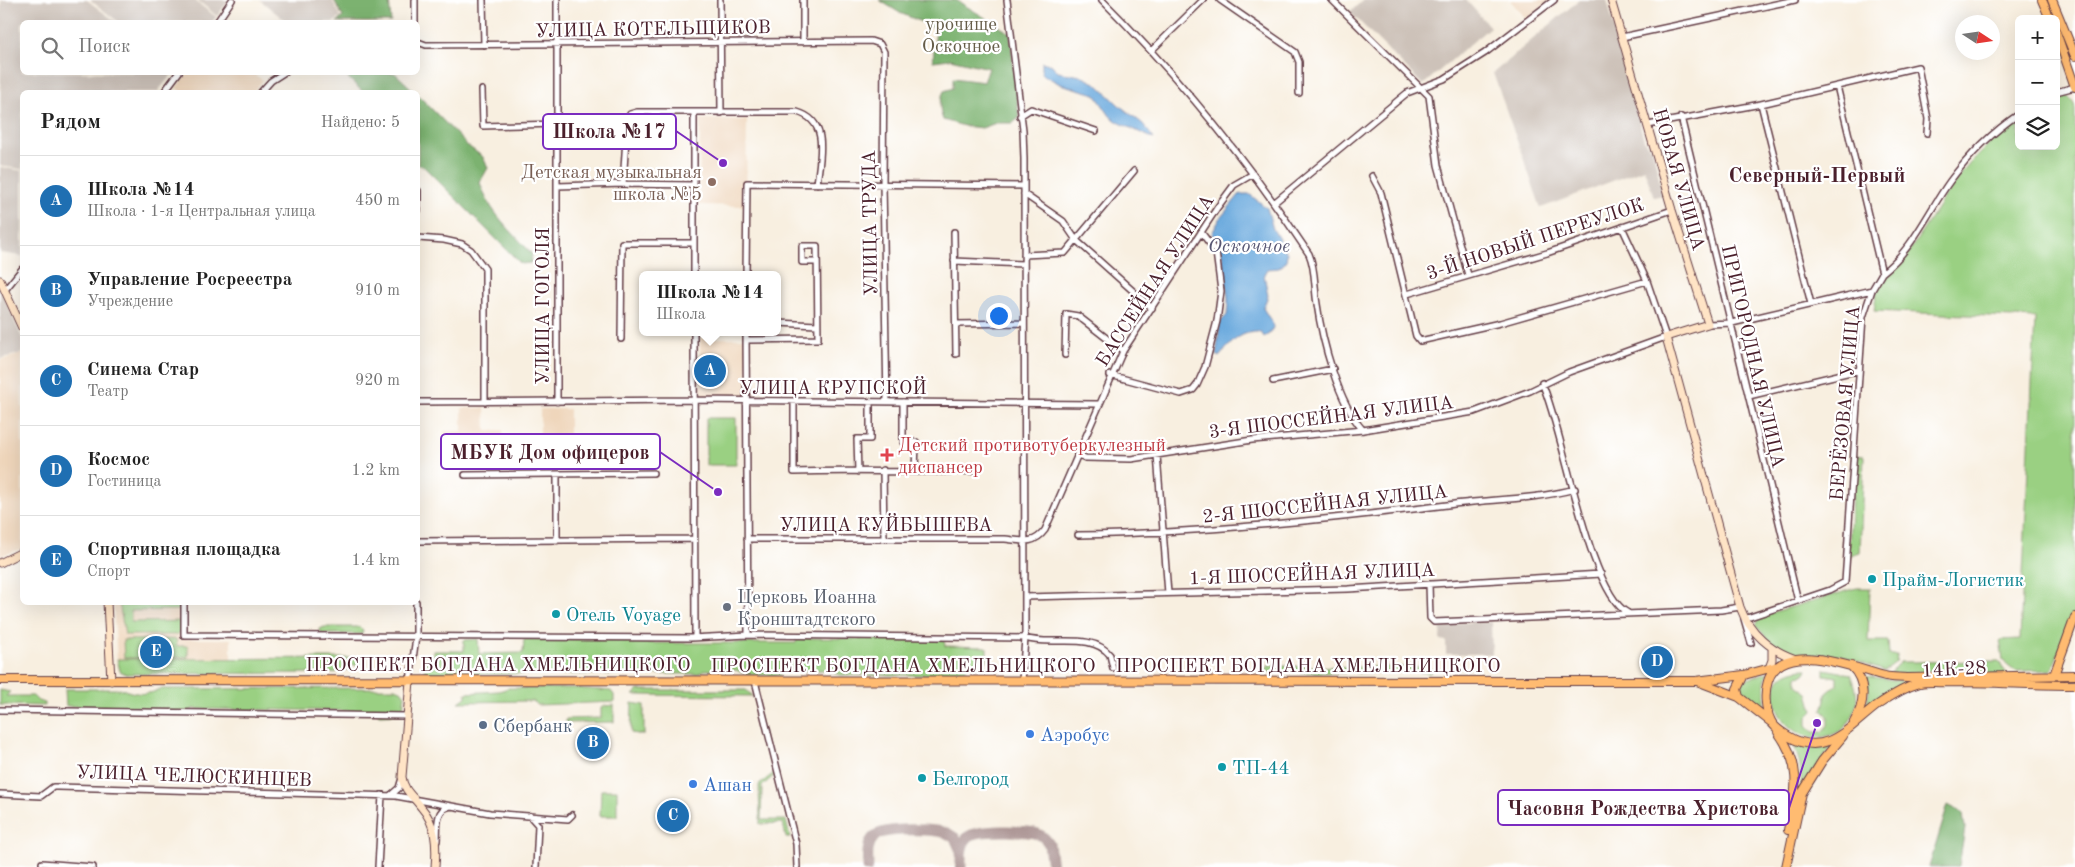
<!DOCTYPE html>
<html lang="ru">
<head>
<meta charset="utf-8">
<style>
	:root { --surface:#fff; --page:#f6f6f6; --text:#222; --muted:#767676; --line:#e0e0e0; --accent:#1f6fb2 }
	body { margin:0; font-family:"Old Standard TT",serif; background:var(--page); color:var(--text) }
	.controls { position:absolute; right:15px; top:15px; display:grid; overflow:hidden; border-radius:8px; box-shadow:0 5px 20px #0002 }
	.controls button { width:45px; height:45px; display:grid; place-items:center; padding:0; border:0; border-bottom:1px solid var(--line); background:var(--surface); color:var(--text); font:25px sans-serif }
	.compass { position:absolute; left:1955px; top:15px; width:45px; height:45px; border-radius:50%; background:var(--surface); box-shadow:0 5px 20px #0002; rotate:102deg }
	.you { position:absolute; left:998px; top:315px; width:18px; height:18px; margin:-12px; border:4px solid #fff; border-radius:50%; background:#1a73e8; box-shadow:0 0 0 8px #1a73e833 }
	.badge { display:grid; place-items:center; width:32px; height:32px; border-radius:50%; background:var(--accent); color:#fff; font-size:16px; font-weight:700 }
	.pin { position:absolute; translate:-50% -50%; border:2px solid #fff; box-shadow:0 1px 5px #0006 }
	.popup { position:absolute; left:639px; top:271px; width:142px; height:65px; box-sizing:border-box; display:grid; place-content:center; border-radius:8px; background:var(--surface); filter:drop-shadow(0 1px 4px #0005); font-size:16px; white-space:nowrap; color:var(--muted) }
	.popup b { font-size:19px; color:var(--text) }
	.popup::after { content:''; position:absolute; left:50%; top:100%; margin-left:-10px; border:10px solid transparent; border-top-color:var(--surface) }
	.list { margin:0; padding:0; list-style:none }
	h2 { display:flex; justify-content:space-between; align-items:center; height:65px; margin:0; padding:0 20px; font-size:21px }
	h2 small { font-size:16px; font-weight:400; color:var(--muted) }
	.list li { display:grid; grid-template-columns:32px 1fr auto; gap:15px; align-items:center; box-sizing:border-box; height:90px; padding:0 20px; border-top:1px solid var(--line) }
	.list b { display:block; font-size:19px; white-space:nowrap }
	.list p { margin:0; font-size:16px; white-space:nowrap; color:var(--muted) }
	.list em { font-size:16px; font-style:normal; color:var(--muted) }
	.icon { flex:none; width:28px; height:28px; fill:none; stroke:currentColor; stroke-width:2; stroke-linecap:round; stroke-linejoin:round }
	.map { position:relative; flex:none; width:2075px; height:867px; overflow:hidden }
	.search { position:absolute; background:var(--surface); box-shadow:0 5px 20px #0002; left:20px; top:20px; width:400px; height:55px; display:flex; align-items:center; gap:12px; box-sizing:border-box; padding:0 18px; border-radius:8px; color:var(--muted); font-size:19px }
	.panel { position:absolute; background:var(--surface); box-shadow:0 5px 20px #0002; left:20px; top:90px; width:400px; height:515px; border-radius:8px }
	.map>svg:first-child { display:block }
</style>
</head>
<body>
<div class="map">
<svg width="2075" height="867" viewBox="0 0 2075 867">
	<rect width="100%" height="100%" fill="#fff"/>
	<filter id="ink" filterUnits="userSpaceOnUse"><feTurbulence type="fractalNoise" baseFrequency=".02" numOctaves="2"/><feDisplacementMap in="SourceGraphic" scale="10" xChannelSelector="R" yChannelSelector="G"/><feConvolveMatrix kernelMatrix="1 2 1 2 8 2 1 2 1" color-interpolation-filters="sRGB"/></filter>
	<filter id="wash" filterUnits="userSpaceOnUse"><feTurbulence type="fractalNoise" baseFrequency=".0096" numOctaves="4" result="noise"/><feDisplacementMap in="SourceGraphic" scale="20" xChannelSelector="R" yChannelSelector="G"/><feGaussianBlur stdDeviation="1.12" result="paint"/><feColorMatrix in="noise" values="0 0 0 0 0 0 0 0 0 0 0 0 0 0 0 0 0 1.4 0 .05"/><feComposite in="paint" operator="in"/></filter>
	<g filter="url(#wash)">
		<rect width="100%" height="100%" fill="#f8efe0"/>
		<path fill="#efd6bb" d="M1510,0H1551L1527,20Z
			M188,73H252L263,80L253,92H182L176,88Z
			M700,119L747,120L746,206L699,205Z
			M700,338H747V398L700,399Z
			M22,354V549L0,556V360Z
			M462,408H485L486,430H503V450H486V471H462V450H444V431H462Z
			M540,409H569V440H580V470H531V440H540Z
			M113,603H179L181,639H231V658L117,659Z"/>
		<path fill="#cdc2b9" d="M1,0H87L116,22H22V72L173,73L157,92H22V169L0,166Z
			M90,0H194L216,17L212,22H119Z
			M197,0H229L217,16Z
			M260,0H332L341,17L334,22H287Z
			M1363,0H1466L1490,27L1423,85L1350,12Z
			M1579,0H1607L1644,140L1653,151L1663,195L1654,197L1644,169L1541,208L1493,73Z
			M0,167L22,171V256L0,253Z
			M0,289L22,338V353L0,359Z
			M1491,622L1492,654H1446V641L1440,640L1441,623Z"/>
		<path fill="#9ad082" stroke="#727856" d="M2056,96C2068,95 2073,97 2075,109V610L2052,670L2016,671L2003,661L2000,640L2020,639L2035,318L1874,311L1877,287L1884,274L1905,258L1953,184L1971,162L2006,127L2019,118V146H2056Z
			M706,418H736V465H706Z
			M1855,455L1864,456L1860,553L1848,557Z
			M1857,588H1870L1868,641H1888L1889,655H1897L1896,662L1884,671L1840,655H1792L1776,648L1756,626L1760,616Z
			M119,603H182L180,610L131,611V622L181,621L182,630L177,635H125Z
			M324,627H359L363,631L362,634H321L320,629Z
			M797,638L944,639L945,646L987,647V661L966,662V670L935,675H840L823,670L786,671L779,675H747L736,670H705L697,674H428L424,671L426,662L433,660V651H464V640L478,639L479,654L523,653L524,639H646L648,643H796Z
			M176,639L177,646H188V657L124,658L123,640Z
			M366,658V665H350V669L333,673L126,674L120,671L117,659Z
			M1999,661L2005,673L2004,675L1890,674L1900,662Z
			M1268,666L1344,667L1347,671L1344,673L1268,672L1265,670Z
			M1355,667H1429L1432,671L1429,673L1414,671L1355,673L1352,669Z
			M1807,669L1804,675L1797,676V685L1808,693L1813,711L1807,717V725L1813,732H1822L1828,725V716L1822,710L1827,693L1837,685V677L1824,675V669L1851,674C1858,692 1860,706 1849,722C1844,730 1836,734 1827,736C1779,749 1747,669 1807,669Z
			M1768,672L1765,681V712L1740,691L1742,681Z
			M1864,676L1909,682L1866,707L1869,691Z
			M395,688L401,690L405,695L402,714L379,715L376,711L192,709L191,712L143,711L142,707L66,706L65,689H122C134,694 149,696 160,689Z
			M509,688H576L611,691L614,695V702L538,705L532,701L459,702L466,697V693L499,691Z
			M0,690L10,692L6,696H33L38,701L45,703V706L0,705Z
			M638,690H746L753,696L633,695Z
			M632,703L644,705V735L631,733Z
			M614,705V722L566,723V719L601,718V708L605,706Z
			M1792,742L1810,748L1832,746L1801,791C1802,773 1800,758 1792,742Z
			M775,772L776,774L762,786L761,820H786L790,838H786L783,823L760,824L759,785Z
			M601,790H617V816H600Z"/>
		<path fill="#7bb270" stroke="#62684e" d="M334,0H389L391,22H337L343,17Z
			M879,0H956L1010,33L1019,118L1013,123H996L982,128L964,126L943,120C939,109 939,101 944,91L953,88V78L984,82L989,68L950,59L933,61L936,28L900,13Z
			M343,73H395L415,92H363Z
			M418,95L468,146L483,157L488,168L480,182C488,212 513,232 532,254L531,263L521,264L423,166L418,165Z
			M1948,805L1963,813L1965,828L1959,867H1929Z"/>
		<path fill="#6caade" stroke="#5b6484" d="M1042,62L1052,65L1058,72L1081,76L1097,84L1119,105L1143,124L1154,139L1118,122L1110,116L1095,94L1060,84L1042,74Z
			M1240,194H1249L1267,208L1273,229L1287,253L1286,262L1279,268L1267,269L1264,274L1268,296L1263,308L1274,326L1269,334L1264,337L1261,332C1240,331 1233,341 1219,357L1216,355L1220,322L1227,315L1228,299L1222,255L1212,233L1221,217Z"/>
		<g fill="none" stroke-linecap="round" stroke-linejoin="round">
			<path stroke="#a18786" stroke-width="11" d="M868,867C868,857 866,845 874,837C883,827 934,829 947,833L955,838L961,851
				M961,867C961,857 960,845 968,837C976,829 1026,830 1038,834C1043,836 1046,839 1049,844L1052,867"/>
		</g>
	</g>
	<g filter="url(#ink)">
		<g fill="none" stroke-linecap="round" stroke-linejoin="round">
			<defs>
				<path id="street" d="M415,0V22
					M483,0L484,45
					M557,0V402
					M720,0L721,113
					M1007,0L1023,130L1024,159L1025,638L1022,681
					M1102,0C1179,77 1249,163 1309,254C1316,270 1314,287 1317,304C1322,340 1338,403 1363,430
					M1220,0L1295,52L1299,62V93
					M1332,0L1429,96L1438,165L1468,275
					M217,22L232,0
					M1622,37L1795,0
					M418,42L426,45L871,41L880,44L884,52L883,184L887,402
					M803,42V0
					M1152,50L1203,0
					M482,90L483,126L557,124
					M164,92L179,72
					M261,92L271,81L285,72
					M2056,92L2075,87
					M1761,104L1811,304
					M694,113V275
					M1020,116L1031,109L1096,131
					M1681,117L1798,601
					M1648,125L1761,104L1918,67L1928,119L1927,133
					M1372,176L1381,193L1416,336L1420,341L1500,323L1647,281
					M623,184L627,123L630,114L637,112H797C830,121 820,157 817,184
					M557,186L623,184L694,185
					M1024,194L1063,221L1076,240L1152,308
					M1275,202L1407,93L1444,79L1485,53L1554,0
					M418,210V191
					M954,232L956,354
					M418,238L444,240L462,244L471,250L485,269V402
					M1024,255L1065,253L1134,171
					M954,261L1024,264
					M1882,273C1914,248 1927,213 1950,181C1970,154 1991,133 2019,114
					M746,275L747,183L1024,186
					M5,290L22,269
					M1407,294L1547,253L1672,210
					M778,323L817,325
					M956,324L1024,323
					M1708,324L1732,323L1872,290
					M694,332L695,637
					M746,332L748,635
					M621,339L622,243H694
					M746,340L818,339L817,246H802V262H817
					M1065,355L1066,314L1078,316L1123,351
					M1110,375L1181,394L1193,390L1197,385L1205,367L1217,321L1221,291L1216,252L1201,232
					M1273,381L1333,369
					M1542,383C1564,431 1588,592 1628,613
					M1749,396L1859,370
					M418,402L694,400L1098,404
					M794,402V472C854,470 914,473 975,471
					M903,402V442H916L915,471
					M1077,454L1085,458L1131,459L1252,440L1363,430L1474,412L1530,391L1569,372L1666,337L1647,281L1622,227
					M1157,455L1168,593
					M883,470L884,538
					M858,472L857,439H870V402
					M557,474V541
					M465,475L653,473
					M1078,535C1202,533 1324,520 1447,505C1490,499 1533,500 1575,489
					M747,539H1005C1022,541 1034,545 1045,530L1123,351L1217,208L1234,185L1253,174
					M418,541L694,539
					M1429,584L1430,618L1434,622L1721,610L1740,607
					M1025,597L1348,589L1601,574
					M184,602V635L691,638L748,635L1025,638C1051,647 1091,631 1110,655L1113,668
					M1751,643L1744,619L1830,590L1845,582L1863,317L1872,290L1882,273L1837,86
					M410,681L416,637V602
					M755,681L796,844L797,867
					M0,710L407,716
					M0,794L41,796L53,787H58L396,796L490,813L568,819L572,815
					M391,795L399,788L402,778
					M530,816L538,825L536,867
					M437,841C438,829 435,810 448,807
					M42,863L93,867
					M378,867L382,795"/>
				<path id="secondary" d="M1611,0L1672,210L1708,324L1666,337L1740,607C1749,632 1771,651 1796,659
					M0,280L22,328
					M0,563L22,552
					M107,602L111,681
					M1769,668L1772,660V649
					M410,681L402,777C404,791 413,796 421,807C436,824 437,845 435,867"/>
				<path id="primary" d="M2042,0L2050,19
					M2052,0L2075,56
					M2056,32L2075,87
					M1851,666C1867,681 1865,704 1854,722
					M2054,675L2075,617
					M2075,675L1907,678C1900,677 1892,678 1885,676C1856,669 1782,637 1768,681C1764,693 1765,709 1771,721C1774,728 1782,732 1788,736C1827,760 1851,724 1879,704C1892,695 1906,687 1920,683C1930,681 1943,683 1954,682C1994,682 2035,685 2075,685
					M0,680L1696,681L1744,675L1778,666
					M1697,681L1739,697L1771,722
					M1739,697L1737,689L1744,675
					M1778,732C1803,767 1796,791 1788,830
					M1786,867L1802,793L1822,761L1843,736"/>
			</defs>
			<use href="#street" stroke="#643e46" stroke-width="8"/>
			<use href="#secondary" stroke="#643e46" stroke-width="9"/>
			<use href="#primary" stroke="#643e46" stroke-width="10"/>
			<use href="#street" stroke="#fff" stroke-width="5"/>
			<use href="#secondary" stroke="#ffe4c6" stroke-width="7"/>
			<use href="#primary" stroke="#ffbb71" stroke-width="8"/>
		</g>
	</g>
	<circle fill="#8d6e63" stroke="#fff" stroke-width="2" cx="712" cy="182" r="5"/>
	<path fill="#e0444e" stroke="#fff" stroke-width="2" d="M884.5 447.5h5v5h5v5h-5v5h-5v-5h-5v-5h5z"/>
	<g fill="#0f9aa8" stroke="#fff" stroke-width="2">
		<circle cx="1872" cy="579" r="5"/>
		<circle cx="556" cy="614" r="5"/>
		<circle cx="1222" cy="767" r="5"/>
		<circle cx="922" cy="778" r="5"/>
	</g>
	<circle fill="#6b7280" stroke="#fff" stroke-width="2" cx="727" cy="607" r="5"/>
	<circle fill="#5c6f8a" stroke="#fff" stroke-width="2" cx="483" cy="725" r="5"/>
	<g fill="#3f7fe0" stroke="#fff" stroke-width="2">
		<circle cx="1030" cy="734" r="5"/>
		<circle cx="693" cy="784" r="5"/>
	</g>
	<g text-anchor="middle" stroke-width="4.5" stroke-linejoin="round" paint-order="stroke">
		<g font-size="19" fill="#665d49" stroke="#fff">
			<text x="961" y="30">урочище<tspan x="961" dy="22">Оскочное</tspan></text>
		</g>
		<g font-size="19" fill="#4a1f2b" stroke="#fff">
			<text transform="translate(653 28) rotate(-1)" y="7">УЛИЦА КОТЕЛЬЩИКОВ</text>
			<text transform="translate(1680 179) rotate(74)" y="7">НОВАЯ УЛИЦА</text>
			<text transform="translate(869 223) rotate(-91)" y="7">УЛИЦА ТРУДА</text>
			<text transform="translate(1535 238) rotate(-18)" y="7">3-Й НОВЫЙ ПЕРЕУЛОК</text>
			<text transform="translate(1154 280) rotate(-57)" y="7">БАССЕЙНАЯ УЛИЦА</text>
			<text transform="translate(542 306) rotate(-90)" y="7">УЛИЦА ГОГОЛЯ</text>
			<text transform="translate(1754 356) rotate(77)" y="7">ПРИГОРОДНАЯ УЛИЦА</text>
			<text x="833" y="394">УЛИЦА КРУПСКОЙ</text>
			<text transform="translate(1844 403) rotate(-85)" y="7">БЕРЁЗОВАЯ УЛИЦА</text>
			<text transform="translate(1331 416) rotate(-7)" y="7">3-Я ШОССЕЙНАЯ УЛИЦА</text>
			<text transform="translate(1325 503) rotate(-6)" y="7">2-Я ШОССЕЙНАЯ УЛИЦА</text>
			<text x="886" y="531">УЛИЦА КУЙБЫШЕВА</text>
			<text transform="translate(1312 573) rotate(-2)" y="7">1-Я ШОССЕЙНАЯ УЛИЦА</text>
			<text x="498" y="671">ПРОСПЕКТ БОГДАНА ХМЕЛЬНИЦКОГО</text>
			<text x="903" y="672">ПРОСПЕКТ БОГДАНА ХМЕЛЬНИЦКОГО</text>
			<text x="1308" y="672">ПРОСПЕКТ БОГДАНА ХМЕЛЬНИЦКОГО</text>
			<text transform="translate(1954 668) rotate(-3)" y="7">14К-28</text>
			<text transform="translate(194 775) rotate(2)" y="7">УЛИЦА ЧЕЛЮСКИНЦЕВ</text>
		</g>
		<g font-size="19" fill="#785e54" stroke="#fff" text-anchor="end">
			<text x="702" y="178">Детская музыкальная<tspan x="702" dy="22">школа №5</tspan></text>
		</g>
		<g font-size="19" fill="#be3a42" stroke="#fff" text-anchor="start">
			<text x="898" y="451">Детский противотуберкулезный<tspan x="898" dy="22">диспансер</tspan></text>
		</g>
		<g font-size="19" fill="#0d838f" stroke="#fff" text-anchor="start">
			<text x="1882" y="586">Прайм-Логистик</text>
			<text x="566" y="621">Отель Voyage</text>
			<text x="1232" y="774">ТП-44</text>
			<text x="932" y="785">Белгород</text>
		</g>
		<g font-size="19" fill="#5b616d" stroke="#fff" text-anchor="start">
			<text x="737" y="603">Церковь Иоанна<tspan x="737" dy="22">Кронштадтского</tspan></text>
		</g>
		<g font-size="19" fill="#4e5e75" stroke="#fff" text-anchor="start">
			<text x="493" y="732">Сбербанк</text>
		</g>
		<g font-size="19" fill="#366cbe" stroke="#fff" text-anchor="start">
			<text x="1040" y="741">Аэробус</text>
			<text x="703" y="791">Ашан</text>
		</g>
		<g font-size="20" font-style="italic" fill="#585773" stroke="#fff">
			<text x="1249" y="252">Оскочное</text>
		</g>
		<g font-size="21" font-weight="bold" fill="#4a1f2b" stroke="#fff">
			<text x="1817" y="182">Северный-Первый</text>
		</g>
	</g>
	<path fill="none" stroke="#7b2cbf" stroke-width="2" d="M723 163L676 131M718 492L660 452M1817 723L1789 808"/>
	<g fill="#7b2cbf" stroke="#fff" stroke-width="2">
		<circle cx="723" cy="163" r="5"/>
		<circle cx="718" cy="492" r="5"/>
		<circle cx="1817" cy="723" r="5"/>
	</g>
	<g fill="#fff" stroke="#7b2cbf" stroke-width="2">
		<rect x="543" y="114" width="133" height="35" rx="5"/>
		<rect x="441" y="434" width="219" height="35" rx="5"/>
		<rect x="1498" y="790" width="291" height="35" rx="5"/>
	</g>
	<g font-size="20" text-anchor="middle" font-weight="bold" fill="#4a1f2b">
		<text x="609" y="138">Школа №17</text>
		<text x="550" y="459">МБУК Дом офицеров</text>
		<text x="1643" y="815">Часовня Рождества Христова</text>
	</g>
</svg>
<div class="controls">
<button>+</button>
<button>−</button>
<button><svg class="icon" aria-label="layers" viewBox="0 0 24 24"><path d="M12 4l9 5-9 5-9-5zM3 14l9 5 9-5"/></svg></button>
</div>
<svg class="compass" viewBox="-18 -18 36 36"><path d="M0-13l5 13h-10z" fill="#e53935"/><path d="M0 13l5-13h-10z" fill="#767676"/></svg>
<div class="you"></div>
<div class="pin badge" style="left:710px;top:371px">A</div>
<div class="popup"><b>Школа №14</b>Школа</div>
<div class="pin badge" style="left:593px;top:743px">B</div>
<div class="pin badge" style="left:673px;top:816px">C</div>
<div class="pin badge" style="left:1657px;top:662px">D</div>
<div class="pin badge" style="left:156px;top:652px">E</div>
<div class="search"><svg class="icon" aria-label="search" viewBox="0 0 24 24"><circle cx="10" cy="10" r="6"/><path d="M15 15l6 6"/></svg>Поиск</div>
<section class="panel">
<h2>Рядом<small>Найдено: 5</small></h2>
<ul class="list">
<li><span class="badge">A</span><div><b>Школа №14</b><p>Школа · 1-я Центральная улица</p></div><em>450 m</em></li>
<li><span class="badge">B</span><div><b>Управление Росреестра</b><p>Учреждение</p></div><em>910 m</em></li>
<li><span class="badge">C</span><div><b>Синема Стар</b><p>Театр</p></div><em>920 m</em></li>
<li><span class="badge">D</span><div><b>Космос</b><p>Гостиница</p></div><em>1.2 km</em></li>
<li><span class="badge">E</span><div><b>Спортивная площадка</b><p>Спорт</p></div><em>1.4 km</em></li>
</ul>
</section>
</div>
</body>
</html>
